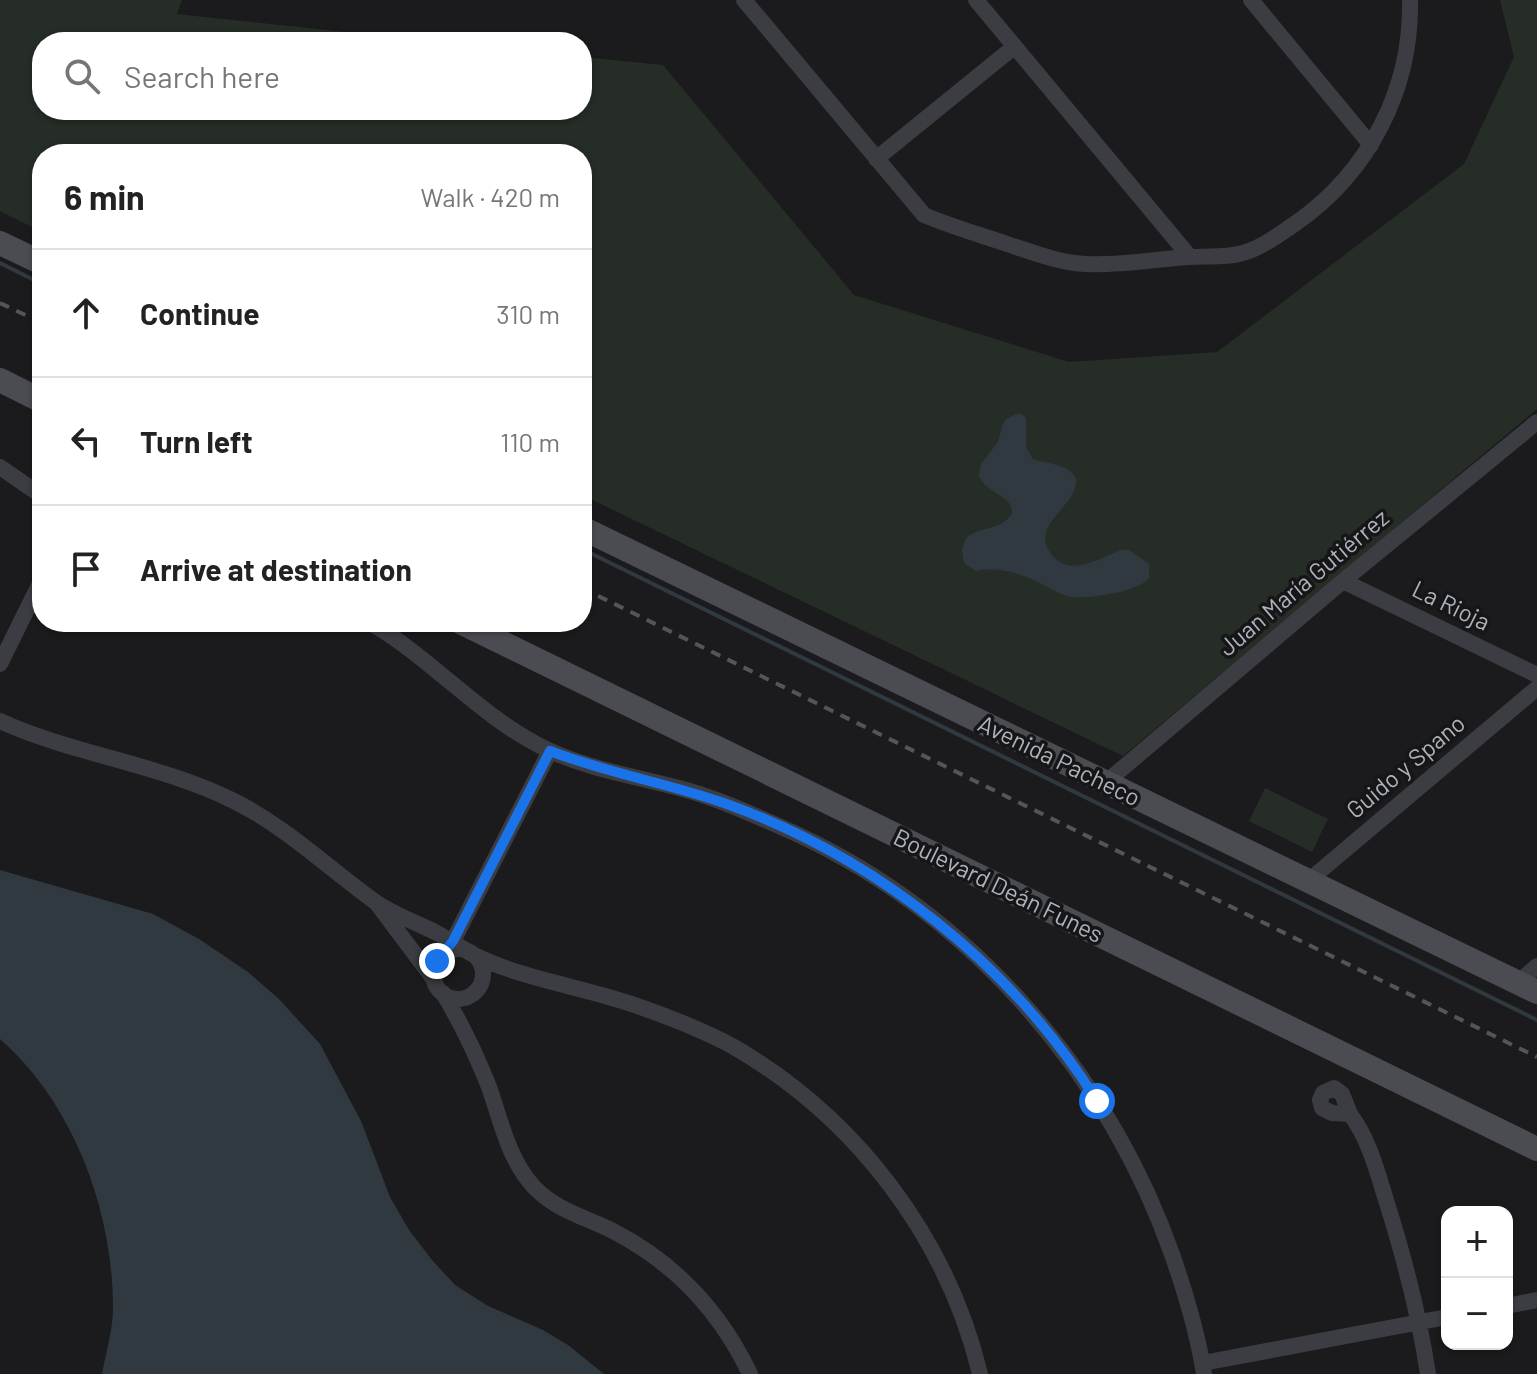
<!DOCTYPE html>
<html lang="en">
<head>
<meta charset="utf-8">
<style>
	:root { --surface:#fff; --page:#f6f6f6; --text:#222; --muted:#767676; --line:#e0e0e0 }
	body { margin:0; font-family:Barlow,sans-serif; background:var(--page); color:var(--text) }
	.controls { position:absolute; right:24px; bottom:24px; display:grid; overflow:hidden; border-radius:16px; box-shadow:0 2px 6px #0004 }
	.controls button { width:72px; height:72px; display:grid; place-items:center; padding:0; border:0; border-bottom:2px solid var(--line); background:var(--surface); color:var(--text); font:40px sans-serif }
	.stop { position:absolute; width:24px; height:24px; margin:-18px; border:6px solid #1a73e8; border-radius:50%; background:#fff }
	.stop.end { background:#1a73e8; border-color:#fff; box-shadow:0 2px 8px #0008 }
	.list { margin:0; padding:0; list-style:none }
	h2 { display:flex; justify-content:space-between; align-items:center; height:104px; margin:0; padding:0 32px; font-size:34px }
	h2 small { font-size:26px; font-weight:400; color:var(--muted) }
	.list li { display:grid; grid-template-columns:52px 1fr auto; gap:24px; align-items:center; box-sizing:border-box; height:128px; padding:0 32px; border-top:2px solid var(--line) }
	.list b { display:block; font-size:30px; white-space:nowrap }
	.list em { font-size:26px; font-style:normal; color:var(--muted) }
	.icon { flex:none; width:44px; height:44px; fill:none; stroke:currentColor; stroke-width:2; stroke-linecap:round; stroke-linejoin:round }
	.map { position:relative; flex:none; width:1537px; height:1374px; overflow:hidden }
	.search { position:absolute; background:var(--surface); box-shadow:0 2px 6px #0004; left:32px; top:32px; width:560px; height:88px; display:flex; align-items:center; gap:20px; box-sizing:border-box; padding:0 28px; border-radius:32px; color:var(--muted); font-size:30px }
	.panel { position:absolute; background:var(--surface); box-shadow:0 2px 6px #0004; left:32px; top:144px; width:560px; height:488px; border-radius:32px }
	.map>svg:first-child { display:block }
</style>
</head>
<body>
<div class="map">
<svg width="1537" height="1374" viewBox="0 0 1537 1374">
	<rect width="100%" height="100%" fill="#1b1b1d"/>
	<path fill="#252d26" d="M0,0H182L177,14L441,42H42V110H582V57L663,65L854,295L1069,362L1217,352L1464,164L1514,57L1500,0H1537V409L1123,756L582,495V154H42V232L0,211Z
		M1265,788L1328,819L1312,852L1249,821Z"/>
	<path fill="#313940" d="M1016,414H1022L1026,418V447L1033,459C1048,464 1068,464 1076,478C1079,508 1027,523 1052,555C1070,578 1100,558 1121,550H1129L1149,564V578C1138,592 1090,599 1071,597C1064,596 1055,591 1048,587C1024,575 1004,566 976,571L964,563L962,550L966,538C981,526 999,531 1012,514C1013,494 987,495 979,476L981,464L998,442L1002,426L1005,420Z
		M0,870L153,914L199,939L248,972L279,999L320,1044L361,1121L390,1197L409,1230L432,1260L455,1285L488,1306L543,1330L568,1345L604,1374H102C106,1353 113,1329 113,1308C113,1211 74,1104 0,1039Z"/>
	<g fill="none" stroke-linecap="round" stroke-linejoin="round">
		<path stroke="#313940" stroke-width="4" d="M0,263L42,284
			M582,549L1537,1020"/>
		<path stroke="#3c3d42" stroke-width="16" d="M744,0L924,215C952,227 981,235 1010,245C1035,253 1060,263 1086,264C1120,266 1155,259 1189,257C1209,256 1231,258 1249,251C1266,245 1281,233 1296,223C1369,172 1412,89 1410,0
			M976,0L1190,257
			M1251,0L1371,145
			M876,159L1014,47
			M0,467L42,496
			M1343,581L1537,675
			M369,622C432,658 480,717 546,749C588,769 634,776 679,788C714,797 747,812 781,827C965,907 1107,1069 1173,1257C1186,1295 1198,1334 1204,1374
			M0,664L42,579
			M0,721C75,755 160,764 234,801C286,827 327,867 374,901C392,914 415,922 435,932C448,939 460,947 472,954C526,981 587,987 643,1008C674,1019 705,1031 734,1047C856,1118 947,1237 980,1374
			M1104,784L1343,581L1537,422
			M1307,882L1537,688
			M378,905L435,981
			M433 974a25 25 0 1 1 50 0a25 25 0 1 1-50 0Z
			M441,956L453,941L550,751
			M1518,983L1537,966
			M443,993C461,1023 476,1054 489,1087C501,1121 508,1158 533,1186C555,1210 585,1217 613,1231C675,1263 720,1311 750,1374
			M1334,1088L1342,1094L1350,1114L1332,1113L1322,1108L1320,1100L1323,1093Z
			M1350,1114C1369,1139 1377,1171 1386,1200C1404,1257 1419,1314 1428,1374
			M1507,1306L1537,1300
			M1203,1363L1447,1317"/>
		<path stroke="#4a4c52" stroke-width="24" d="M0,243L42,263
			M0,380L42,401
			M582,528L1537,992
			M460,622L1537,1149"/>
		<path stroke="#53555a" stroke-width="4" stroke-dasharray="10 8" stroke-linecap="butt" d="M0,303L42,323
			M582,588L1537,1057"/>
	</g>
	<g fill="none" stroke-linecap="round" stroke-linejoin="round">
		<path stroke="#1a73e8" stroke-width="10" d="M437,961L453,941L550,751C607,773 667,783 724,803C876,857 1012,965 1097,1101"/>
	</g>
	<g text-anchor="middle" stroke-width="7" stroke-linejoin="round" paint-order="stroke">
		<g font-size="24" fill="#aeb2bb" stroke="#161618">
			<text transform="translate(1304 583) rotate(-40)" y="8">Juan María Gutiérrez</text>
			<text transform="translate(1451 606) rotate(26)" y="8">La Rioja</text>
			<text transform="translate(1059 761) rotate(26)" y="8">Avenida Pacheco</text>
			<text transform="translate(1406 767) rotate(-40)" y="8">Guido y Spano</text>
			<text transform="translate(998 886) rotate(26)" y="8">Boulevard Deán Funes</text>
		</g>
	</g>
</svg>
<div class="controls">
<button>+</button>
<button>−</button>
</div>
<div class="stop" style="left:1097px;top:1101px"></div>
<div class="stop end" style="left:437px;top:961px"></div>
<div class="search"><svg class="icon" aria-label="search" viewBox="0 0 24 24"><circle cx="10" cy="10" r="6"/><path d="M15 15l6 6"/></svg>Search here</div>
<section class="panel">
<h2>6 min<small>Walk · 420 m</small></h2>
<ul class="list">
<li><svg class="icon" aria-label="ahead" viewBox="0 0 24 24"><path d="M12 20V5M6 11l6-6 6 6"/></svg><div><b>Continue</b></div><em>310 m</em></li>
<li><svg class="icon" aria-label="left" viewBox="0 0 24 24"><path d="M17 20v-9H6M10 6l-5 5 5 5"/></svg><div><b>Turn left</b></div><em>110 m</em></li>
<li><svg class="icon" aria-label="arrive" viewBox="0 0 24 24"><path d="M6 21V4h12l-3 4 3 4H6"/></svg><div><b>Arrive at destination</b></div></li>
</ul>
</section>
</div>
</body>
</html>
